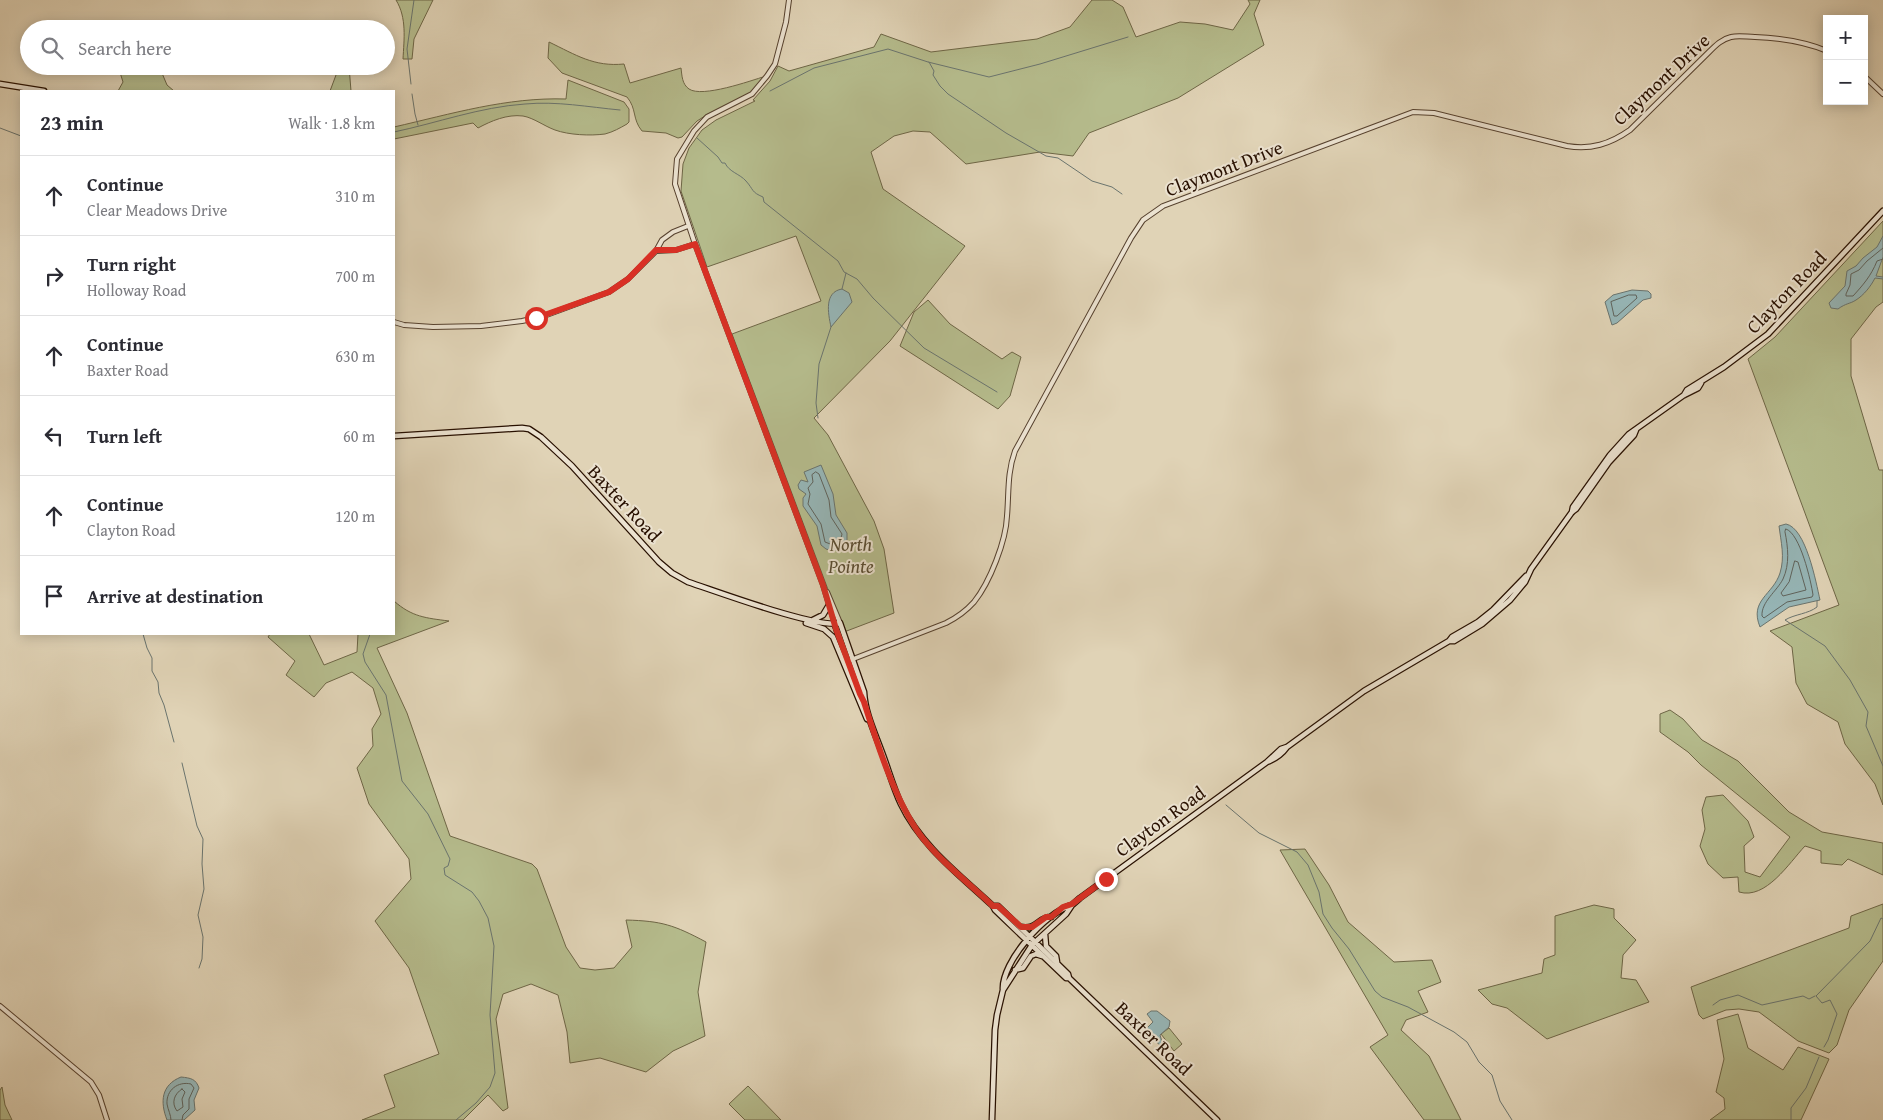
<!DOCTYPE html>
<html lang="en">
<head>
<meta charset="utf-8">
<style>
	:root { --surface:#fff; --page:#f7f7f7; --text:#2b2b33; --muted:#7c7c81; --line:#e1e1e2 }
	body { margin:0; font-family:"Gentium Book Plus",serif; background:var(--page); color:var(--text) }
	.controls { position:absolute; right:15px; top:15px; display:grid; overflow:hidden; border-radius:0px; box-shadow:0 2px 12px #0003 }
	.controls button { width:45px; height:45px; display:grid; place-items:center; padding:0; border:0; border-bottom:1px solid var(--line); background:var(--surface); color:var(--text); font:25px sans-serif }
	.stop { position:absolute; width:15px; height:15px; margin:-11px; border:4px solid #d93025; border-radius:50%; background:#fff }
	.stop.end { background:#d93025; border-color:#fff; box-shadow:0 1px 5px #0008 }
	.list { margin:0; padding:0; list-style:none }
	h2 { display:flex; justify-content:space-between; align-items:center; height:65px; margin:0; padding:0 20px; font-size:21px }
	h2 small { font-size:16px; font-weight:400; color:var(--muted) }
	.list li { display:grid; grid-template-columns:32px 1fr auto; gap:15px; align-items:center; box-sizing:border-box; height:80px; padding:0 20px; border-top:1px solid var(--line) }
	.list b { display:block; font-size:19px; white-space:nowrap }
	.list p { margin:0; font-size:16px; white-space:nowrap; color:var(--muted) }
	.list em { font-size:16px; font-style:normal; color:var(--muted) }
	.icon { flex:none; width:28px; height:28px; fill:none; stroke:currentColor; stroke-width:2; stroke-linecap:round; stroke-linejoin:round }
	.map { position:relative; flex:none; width:1883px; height:1120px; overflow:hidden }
	.search { position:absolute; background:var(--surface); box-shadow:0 2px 12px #0003; left:20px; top:20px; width:375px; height:55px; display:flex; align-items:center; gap:12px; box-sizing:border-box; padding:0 18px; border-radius:28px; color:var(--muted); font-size:19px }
	.panel { position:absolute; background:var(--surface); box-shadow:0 2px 12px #0003; left:20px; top:90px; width:375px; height:545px; border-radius:0px }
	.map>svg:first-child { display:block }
</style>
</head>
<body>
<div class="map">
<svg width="1883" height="1120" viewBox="0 0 1883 1120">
	<rect width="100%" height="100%" fill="#e0d3b6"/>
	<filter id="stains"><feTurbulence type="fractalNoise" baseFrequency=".004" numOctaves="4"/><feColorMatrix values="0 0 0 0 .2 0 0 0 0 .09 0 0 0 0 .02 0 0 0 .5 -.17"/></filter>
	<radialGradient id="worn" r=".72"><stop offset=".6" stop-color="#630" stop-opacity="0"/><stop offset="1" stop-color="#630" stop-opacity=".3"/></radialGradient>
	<path fill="#b5bb8c" stroke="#6e6646" d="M396,0H433L414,39L412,59H403C404,39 407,18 396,0Z
		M1092,0H1112L1123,7L1136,37L1180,22L1205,24L1233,30L1250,4L1248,0H1260L1254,14L1264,45L1178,98L1089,133L1073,156L1040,152L966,164L930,132L913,131L894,136L871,152L883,189L965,246L890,341L814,418L828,435L874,521L884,549L894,613L844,632L732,334L821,301L796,236L707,267L681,191L683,164L689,148L702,130L716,120L755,101L753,100L770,81L778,66L789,71L874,47L881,34L931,52L1037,39L1070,27Z
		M549,42C576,55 594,67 624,64L630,83L681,68C682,76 682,84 689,89C702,98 750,81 766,76L748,95L708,114L697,121L682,137L678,138L666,133L642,131C632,119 637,109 627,97L562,73L548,58Z
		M118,66H159L167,85L174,91H118L123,82Z
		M336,66H349L351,91H330L336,75Z
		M568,80L624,102L629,109V122L627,124C620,128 613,132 605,134C590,136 569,135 555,130C544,126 534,118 523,116C507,114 491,121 478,128L473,123L394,139V127C451,114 507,97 566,99Z
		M1883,221V302L1876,307L1851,339V376L1879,470H1883V805L1875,784L1845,744L1838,722L1807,704L1796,683L1792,647L1770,631L1839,605L1748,359L1775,337Z
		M928,300L950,324L1002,359L1012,352L1021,357L1010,396L998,409L900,346L914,312Z
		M394,601C412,617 426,618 449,621L377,648L407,713L450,836L532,864L537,869L566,947L580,968L595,970L614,968L632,947L626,920C662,921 674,925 706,942L698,992L705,1036L673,1051L646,1072L600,1058L570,1063L567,1032L558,995L531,984L503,994L496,1019L508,1108L503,1111L488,1095L463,1120H362L395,1107L384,1075L439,1054L409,968L375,921L411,879L409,859L369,804L357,768L373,746L372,729L381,714L373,688L352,672L326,683L314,697L286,675L295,661L268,637L270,634H309L324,665L357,652L358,634H394Z
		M1670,710L1683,719L1702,740L1738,761L1789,812L1822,832L1883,843V875L1848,859L1842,865L1821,863V851L1805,846C1789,863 1766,900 1739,892L1738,877L1723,878L1708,864L1700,846L1705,829L1702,810L1706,797L1723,795L1748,821L1754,837L1744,846L1745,872L1760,877L1790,837L1701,765L1688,752L1660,732V714Z
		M1305,849L1329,885L1348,922L1394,962L1432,960L1441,982L1418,991L1428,1012L1406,1020L1401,1030L1429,1056L1461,1120H1424L1370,1047L1388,1035L1280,850Z
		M1883,904V961L1849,1010L1837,1045L1829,1053L1798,1041L1759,1012L1739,1009L1726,1010L1703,1019L1699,1015L1691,987L1849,928L1851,916Z
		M1594,905L1614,909V918L1636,940L1623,955L1621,978L1636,980L1649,1002L1547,1039L1507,1008L1492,1004L1478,990L1542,973L1544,959L1555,955V916Z
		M1738,1014L1748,1048L1783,1070L1798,1047L1829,1059L1801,1120H1710L1725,1109L1724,1098L1716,1092L1724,1059L1717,1020Z
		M1169,1028L1182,1044L1174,1051L1161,1034Z
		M748,1086L781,1120H745L729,1104Z
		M2,1087L5,1105L12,1120H0V1090Z"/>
	<path fill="#96b6b7" stroke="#6a746e" d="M1883,236V257L1876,276L1883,277V279L1875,278C1871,286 1864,295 1856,300C1850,304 1846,303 1838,309L1831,308L1829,303L1845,286L1847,271L1856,266L1863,258L1877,247Z
		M842,289L849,293L852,302L831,327C828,313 824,292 842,289Z
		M1632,290L1648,291L1651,294V298L1643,300L1617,323L1612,325L1605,302L1613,295Z
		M821,465L833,494L836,515L847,533V540L841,548L833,551L826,549L821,545L817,526L803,506V498L806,494L799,489L798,485L801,480L808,482L804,472Z
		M1786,524C1806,528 1816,582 1820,600L1789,607L1760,627C1749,600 1773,595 1780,573C1785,557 1781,542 1779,526Z
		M1151,1011H1157L1170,1021L1169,1027L1160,1035L1163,1045L1161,1046L1144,1031L1153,1022L1147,1014Z
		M181,1077C191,1078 196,1079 199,1088L194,1100L195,1110L184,1120H167C160,1102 161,1085 181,1077Z"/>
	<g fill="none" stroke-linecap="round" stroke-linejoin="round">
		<path stroke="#5f635c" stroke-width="1" d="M1883,248L1867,261L1859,270L1851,274L1850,285L1846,294V296H1853C1863,285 1871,276 1877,261L1883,259
			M1629,295H1636L1637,298L1617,316H1614L1611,302Z
			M816,472L819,474L829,500L831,517L842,534L840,542L833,545L825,542L821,524L808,504L810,494L808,488L813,482L812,475Z
			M1786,529C1800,533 1811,581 1813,595L1812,597L1787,602L1764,618L1762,616C1761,602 1777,591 1783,579C1790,564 1788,547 1785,532Z
			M1795,561L1798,562L1806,590L1783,596L1781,593L1789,582Z
			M182,1089L185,1092L182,1099L183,1107L177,1111C171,1103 174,1094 182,1089Z
			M171,1120C171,1115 168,1110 167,1104C166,1090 178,1081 191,1084L194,1088L189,1099V1109L183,1115L182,1120"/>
		<path stroke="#6a746e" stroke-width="1" d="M929,62L934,71L933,75L940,86L948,94L1006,133L1046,156L1058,158L1092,181L1112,187L1122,194
			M411,84L407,49L414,0
			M770,91L814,68L888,49L928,62L989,77L1040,64L1128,37
			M412,94L415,114L418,125
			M0,128L21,136
			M394,132C437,123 480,107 525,104C557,101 588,107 620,110
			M697,138L718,157L722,163H725C729,172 740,174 746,181C754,190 751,192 763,197L764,202L838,261L844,272L857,279L873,298L924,348L997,392
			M842,289L846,273
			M818,418L816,403L819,364L831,327
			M1817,601V607C1808,614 1795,614 1785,620L1825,646L1850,680L1868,712L1866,726L1883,766
			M143,634L147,648L152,658V671L158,682L159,693L164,705L174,742
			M370,634L363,654L365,662L386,695L402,781L428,814L450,859L448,866L444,868L445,875L472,892L479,901L488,918L494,946L490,1015L495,1073L490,1087L476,1103L456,1120
			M182,763L197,826L203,839L202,864L204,889L198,915L203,937L202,959L199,968
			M1226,805L1259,833L1297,852L1308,865L1319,892L1323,914L1332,928L1349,949L1375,991L1382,997L1408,1007L1454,1032L1467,1042L1479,1062L1492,1075L1500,1101L1512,1120
			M1713,1005L1720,1000L1738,995L1762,1005L1803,996L1809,999L1815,996
			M1824,1047L1828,1040L1837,1014L1830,1000L1822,1003L1816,996L1870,941L1881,918L1883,919
			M1791,1120V1108L1806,1088L1819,1057"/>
		<defs>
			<path id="tertiary" d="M789,0L786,22L775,64L767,76L752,94L707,117L694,131L677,159L675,184L695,244L823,585L835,624
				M1864,76L1883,94
				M656,251L676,250L695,244
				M394,322L404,325L433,327L481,326L522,321L541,317L609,292L628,279L656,251L662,240L673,232L688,226
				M827,592L840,623
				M848,661L946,623C956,618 966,611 974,602C990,582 1006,541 1007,516C1009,493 1007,473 1015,451L1131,238L1143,220L1163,206L1413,112L1434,113L1567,146C1591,150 1610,144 1630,130L1709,52C1716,45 1722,39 1731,37C1739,35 1747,37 1755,37C1780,38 1803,41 1827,51
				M0,1006L91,1082L99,1095L107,1120"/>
			<path id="secondary" d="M0,84L44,91
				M1684,395L1687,390L1724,367L1768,334L1883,211
				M394,436L522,428L529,429L541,437L572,466L659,562L672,573L688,582C716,591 817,629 840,623L864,692C865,712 874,731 881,750C888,768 893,787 901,804C921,846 960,875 993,906L995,910L1066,978H1069L1217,1120
				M1572,512L1573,507L1610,455L1629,434L1684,395L1698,388L1701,383
				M813,620L823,615L829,605
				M806,623L824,629L833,637L867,719
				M835,625L856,685
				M1449,641L1452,637L1478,622L1493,610L1526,576
				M1267,762C1275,759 1282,754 1287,747
				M993,906H998L1068,974L1069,978
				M1021,927C1037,930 1038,917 1051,917
				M1045,934L1046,946L1056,956L1057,962
				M1015,970L1023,968L1031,956L1036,954L1042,956
				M1003,990C1001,962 1046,912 1072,905
				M992,1120L995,1030L997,1015L1003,990L1032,945L1066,914L1072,905L1080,898L1267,762L1281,749L1287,747L1364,691L1449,641H1454L1482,624L1510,600L1525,582L1531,569L1572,512L1576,509L1609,462L1634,435L1636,430"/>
		</defs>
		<use href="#tertiary" stroke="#56412e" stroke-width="6"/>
		<use href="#secondary" stroke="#281000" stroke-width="7"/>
		<use href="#tertiary" stroke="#ebe2d0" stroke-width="4"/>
		<use href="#secondary" stroke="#ebe2d0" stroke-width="4.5"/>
	</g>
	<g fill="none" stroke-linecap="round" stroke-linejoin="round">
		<path stroke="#d93025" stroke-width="6" d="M536,318L609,292L628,279L656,250H676L695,244L823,585L836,629L860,694L864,702C877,743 895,801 921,836C941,862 969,883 993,906H998L1021,927H1032L1046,917H1051L1063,907L1072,904L1106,879"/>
	</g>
	<g text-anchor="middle" stroke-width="4" stroke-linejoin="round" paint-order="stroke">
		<g font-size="19" fill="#281000" stroke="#ebe2d0">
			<text transform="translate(1661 79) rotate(-43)" y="7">Claymont Drive</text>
			<text transform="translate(1224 168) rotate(-21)" y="7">Claymont Drive</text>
			<text transform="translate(1786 292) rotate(-46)" y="7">Clayton Road</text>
			<text transform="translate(625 503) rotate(47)" y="7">Baxter Road</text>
			<text transform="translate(1160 821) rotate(-36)" y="7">Clayton Road</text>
			<text transform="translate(1154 1038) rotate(44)" y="7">Baxter Road</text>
		</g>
		<g font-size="19" font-style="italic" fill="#594c31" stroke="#ebe2d0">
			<text x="851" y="551">North<tspan x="851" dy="22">Pointe</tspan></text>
		</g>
	</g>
	<rect width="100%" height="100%" filter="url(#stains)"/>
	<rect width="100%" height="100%" fill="url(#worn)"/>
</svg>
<div class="controls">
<button>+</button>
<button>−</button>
</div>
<div class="stop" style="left:536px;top:318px"></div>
<div class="stop end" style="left:1106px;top:879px"></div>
<div class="search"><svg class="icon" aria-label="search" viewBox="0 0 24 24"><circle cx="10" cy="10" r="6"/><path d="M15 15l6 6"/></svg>Search here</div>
<section class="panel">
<h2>23 min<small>Walk · 1.8 km</small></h2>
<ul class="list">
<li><svg class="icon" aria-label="ahead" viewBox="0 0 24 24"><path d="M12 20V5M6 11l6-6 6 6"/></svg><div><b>Continue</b><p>Clear Meadows Drive</p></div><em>310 m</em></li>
<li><svg class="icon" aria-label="right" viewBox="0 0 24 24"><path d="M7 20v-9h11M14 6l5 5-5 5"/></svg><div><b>Turn right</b><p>Holloway Road</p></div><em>700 m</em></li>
<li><svg class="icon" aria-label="ahead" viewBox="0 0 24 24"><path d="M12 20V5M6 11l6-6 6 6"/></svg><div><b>Continue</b><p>Baxter Road</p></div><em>630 m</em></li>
<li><svg class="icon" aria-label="left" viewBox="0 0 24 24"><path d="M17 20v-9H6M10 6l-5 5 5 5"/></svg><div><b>Turn left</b></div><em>60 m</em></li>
<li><svg class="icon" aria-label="ahead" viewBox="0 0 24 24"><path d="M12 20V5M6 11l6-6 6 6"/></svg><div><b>Continue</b><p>Clayton Road</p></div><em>120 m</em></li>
<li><svg class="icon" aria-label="arrive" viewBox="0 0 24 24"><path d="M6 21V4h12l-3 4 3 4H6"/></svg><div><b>Arrive at destination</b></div></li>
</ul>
</section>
</div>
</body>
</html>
